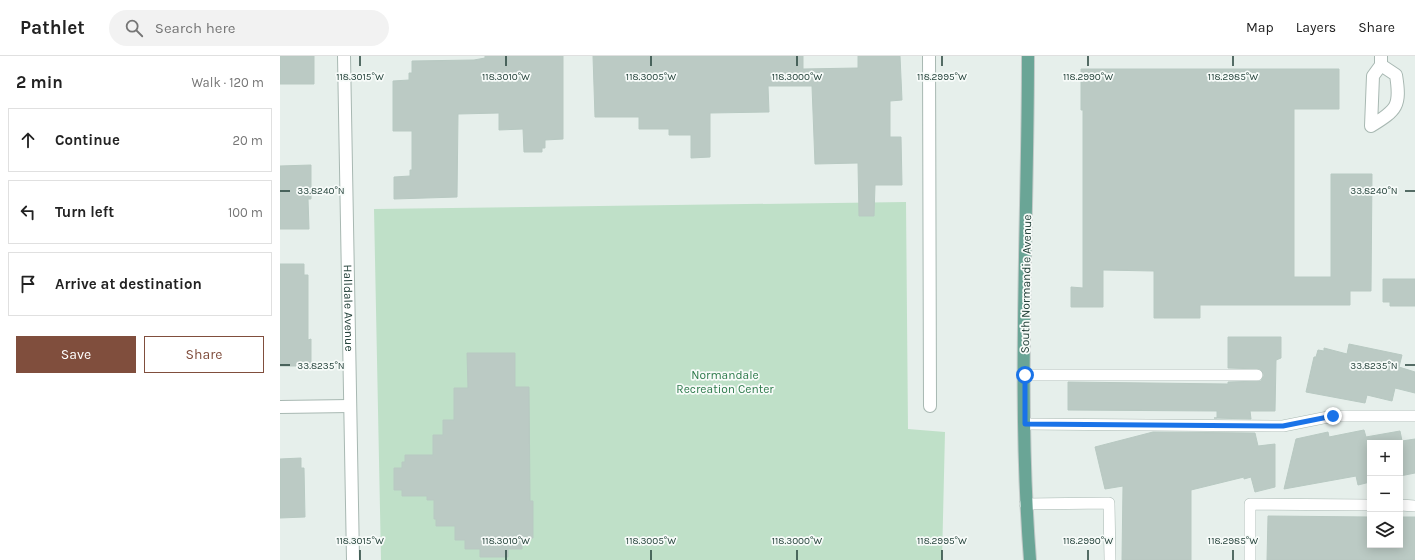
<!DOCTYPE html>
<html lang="en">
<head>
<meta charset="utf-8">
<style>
	:root { --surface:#fff; --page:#f2f2f2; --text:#222; --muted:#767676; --line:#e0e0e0; --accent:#804e3d }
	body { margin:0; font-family:Karla,sans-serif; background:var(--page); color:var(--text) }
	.controls { position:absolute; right:12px; bottom:12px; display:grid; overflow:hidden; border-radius:0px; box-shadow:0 2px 10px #0003 }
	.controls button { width:36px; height:36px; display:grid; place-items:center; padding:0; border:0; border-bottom:1px solid var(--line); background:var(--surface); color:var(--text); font:20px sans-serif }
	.stop { position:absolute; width:12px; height:12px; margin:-9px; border:3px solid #1a73e8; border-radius:50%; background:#fff }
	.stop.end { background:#1a73e8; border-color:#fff; box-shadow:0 1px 4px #0008 }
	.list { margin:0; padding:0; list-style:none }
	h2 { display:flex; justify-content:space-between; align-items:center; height:52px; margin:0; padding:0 16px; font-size:17px }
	h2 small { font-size:13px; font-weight:400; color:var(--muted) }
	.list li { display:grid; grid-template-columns:26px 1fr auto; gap:12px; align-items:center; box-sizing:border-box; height:64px; margin:0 8px 8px; padding:0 8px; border:1px solid var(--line); border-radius:0px }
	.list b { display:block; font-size:15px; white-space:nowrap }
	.list em { font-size:13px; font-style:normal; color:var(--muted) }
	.actions { display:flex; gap:8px; padding:12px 16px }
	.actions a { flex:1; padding:9px 0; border:1px solid var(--accent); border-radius:0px; text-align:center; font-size:14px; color:var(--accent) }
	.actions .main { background:var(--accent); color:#fff }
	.icon { flex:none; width:22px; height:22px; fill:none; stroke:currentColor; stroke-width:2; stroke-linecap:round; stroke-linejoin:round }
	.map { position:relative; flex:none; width:1135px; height:504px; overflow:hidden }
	header { display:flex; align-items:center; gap:24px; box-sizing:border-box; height:56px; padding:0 20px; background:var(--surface); border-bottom:1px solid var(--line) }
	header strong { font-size:19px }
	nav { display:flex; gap:22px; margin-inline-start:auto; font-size:14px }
	.search { width:280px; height:36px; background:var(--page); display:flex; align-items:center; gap:10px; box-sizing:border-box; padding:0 14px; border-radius:22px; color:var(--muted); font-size:15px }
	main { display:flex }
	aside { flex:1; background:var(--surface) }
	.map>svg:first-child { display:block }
</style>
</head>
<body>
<header>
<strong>Pathlet</strong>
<div class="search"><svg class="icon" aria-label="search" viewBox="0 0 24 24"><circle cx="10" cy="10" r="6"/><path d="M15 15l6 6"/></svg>Search here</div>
<nav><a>Map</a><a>Layers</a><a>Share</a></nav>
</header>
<main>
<aside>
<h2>2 min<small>Walk · 120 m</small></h2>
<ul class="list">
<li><svg class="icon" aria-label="ahead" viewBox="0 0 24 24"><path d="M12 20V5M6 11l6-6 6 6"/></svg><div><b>Continue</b></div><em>20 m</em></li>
<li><svg class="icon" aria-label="left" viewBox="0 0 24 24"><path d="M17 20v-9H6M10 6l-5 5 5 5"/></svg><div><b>Turn left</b></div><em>100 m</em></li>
<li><svg class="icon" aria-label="arrive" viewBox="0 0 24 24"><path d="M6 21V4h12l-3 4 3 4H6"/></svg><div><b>Arrive at destination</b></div></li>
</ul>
<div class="actions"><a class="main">Save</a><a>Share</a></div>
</aside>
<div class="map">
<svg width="1135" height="504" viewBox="0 0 1135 504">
	<rect width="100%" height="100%" fill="#e6efeb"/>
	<path fill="#bfe0c8" d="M626,146L628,373L665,376L662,504H101L94,153Z"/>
	<path fill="#bbcac4" stroke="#b8c9c2" d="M0,0H34V28H0Z
		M205,0H283V83L265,84V92H262V96H244L243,73L219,74V57L178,58L177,141L114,143V121L130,120V114H132V75H113V25L129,24V17H132V5L194,4L205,2Z
		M313,0H523V13L578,12V0H620L622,44L610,45V81H621L622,129H595L594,160H579L578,107L535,108L532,30H488L489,56L430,57V101L411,102V79H389V73H359V61H315Z
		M801,13H1059V53H1014V221H1051V118H1092L1091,235H1070V249H920V262H874V215L823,214V251H791V231L803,232V54H801Z
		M31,109V143H28L29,173H0V110Z
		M0,208H24V219H28V284L31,283V310H0Z
		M1103,223H1135V250H1110V246H1103Z
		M948,281H1001V302L996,304L995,355H970L971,363L934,362H937V355L788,354V326L948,328V326L981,325L984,319L980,313L948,312Z
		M1069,288L1122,299L1119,311L1135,316V337L1115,332L1112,345L1087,339L1085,347L1026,336L1034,301H1036L1038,294L1044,295V292L1067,298Z
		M187,297H235V331H249L250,445H253V482L242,483V493H228V501H200V493H185V484H175V470H156V463H154V444H147V440H122V434H114V412H122V406H125V399H153V379H163V364H174V332H188Z
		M1084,374L1086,381L1120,375L1122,385L1135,383V417L1120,420V387H1090V426L1078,429L1076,420L1004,433L1016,383L1048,376L1049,381Z
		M873,376L975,377L978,390L995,388V431L975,436L971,421L964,423V421L911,434V504H842L843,430L825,433L815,391Z
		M21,402V412H24L25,461L0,462V403Z
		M988,460L1090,461V489H1120V461H1135V504H987Z"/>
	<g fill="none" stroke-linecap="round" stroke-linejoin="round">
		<defs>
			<path id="service" d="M745,319H977
				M745,368L1003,370L1053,360H1135
				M745,448L829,447L830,504
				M1120,449L1135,450
				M970,504V448L1090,449"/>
			<g id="minor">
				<path id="s1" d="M64,0L73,504"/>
				<path d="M649,0L650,350"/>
				<path d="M1101,0V9L1093,20L1091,70C1117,54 1121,50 1116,19L1101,9"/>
				<path d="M0,351L70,350"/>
			</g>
			<path id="primary" d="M748,0C748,167 737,338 750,504"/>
		</defs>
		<use href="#service" stroke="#a8b8b2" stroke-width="12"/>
		<use href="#minor" stroke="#a8b8b2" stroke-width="14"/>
		<use href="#primary" stroke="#c2cac8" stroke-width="14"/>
		<use href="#service" stroke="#fff" stroke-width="11"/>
		<use href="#minor" stroke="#fff" stroke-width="12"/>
		<use href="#primary" stroke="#6aa596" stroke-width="12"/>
	</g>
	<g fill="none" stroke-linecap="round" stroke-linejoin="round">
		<path stroke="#1a73e8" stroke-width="5" d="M745,319V368L1003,370L1053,360"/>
	</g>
	<path fill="none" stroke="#24423a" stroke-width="1.5" d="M80,0V10M226,0V10M371,0V10M517,0V10M662,0V10M808,0V10M953,0V10M0,135H10M1125,135H1135M0,309H10M1125,309H1135M80,494V504M226,494V504M371,494V504M517,494V504M662,494V504M808,494V504M953,494V504"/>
	<g text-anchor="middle" stroke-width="3.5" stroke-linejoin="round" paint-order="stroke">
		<g font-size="12" fill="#24423a" stroke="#f7fbf9">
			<text transform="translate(746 228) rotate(-89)" y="4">South Normandie Avenue</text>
			<text dy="4" stroke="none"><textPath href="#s1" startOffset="252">Halldale Avenue</textPath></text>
		</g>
		<g font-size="12" fill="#2d7a4b" stroke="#f7fbf9">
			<text x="445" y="323">Normandale<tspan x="445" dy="14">Recreation Center</tspan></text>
		</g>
	</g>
	<g font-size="10" text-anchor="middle" fill="#24423a" stroke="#f7fbf9" stroke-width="3.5" stroke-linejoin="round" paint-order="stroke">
		<text x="80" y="24">118.3015°W</text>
		<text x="226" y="24">118.3010°W</text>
		<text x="371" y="24">118.3005°W</text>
		<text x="517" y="24">118.3000°W</text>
		<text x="662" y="24">118.2995°W</text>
		<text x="808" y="24">118.2990°W</text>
		<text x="953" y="24">118.2985°W</text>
		<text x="41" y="138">33.8240°N</text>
		<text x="1094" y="138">33.8240°N</text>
		<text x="41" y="313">33.8235°N</text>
		<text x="1094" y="313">33.8235°N</text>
		<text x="80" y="488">118.3015°W</text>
		<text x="226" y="488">118.3010°W</text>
		<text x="371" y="488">118.3005°W</text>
		<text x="517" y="488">118.3000°W</text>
		<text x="662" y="488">118.2995°W</text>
		<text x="808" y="488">118.2990°W</text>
		<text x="953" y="488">118.2985°W</text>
	</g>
</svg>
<div class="controls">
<button>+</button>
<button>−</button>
<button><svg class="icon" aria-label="layers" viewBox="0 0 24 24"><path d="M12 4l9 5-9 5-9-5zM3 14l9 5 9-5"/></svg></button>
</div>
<div class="stop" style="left:745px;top:319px"></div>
<div class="stop end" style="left:1053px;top:360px"></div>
</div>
</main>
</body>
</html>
